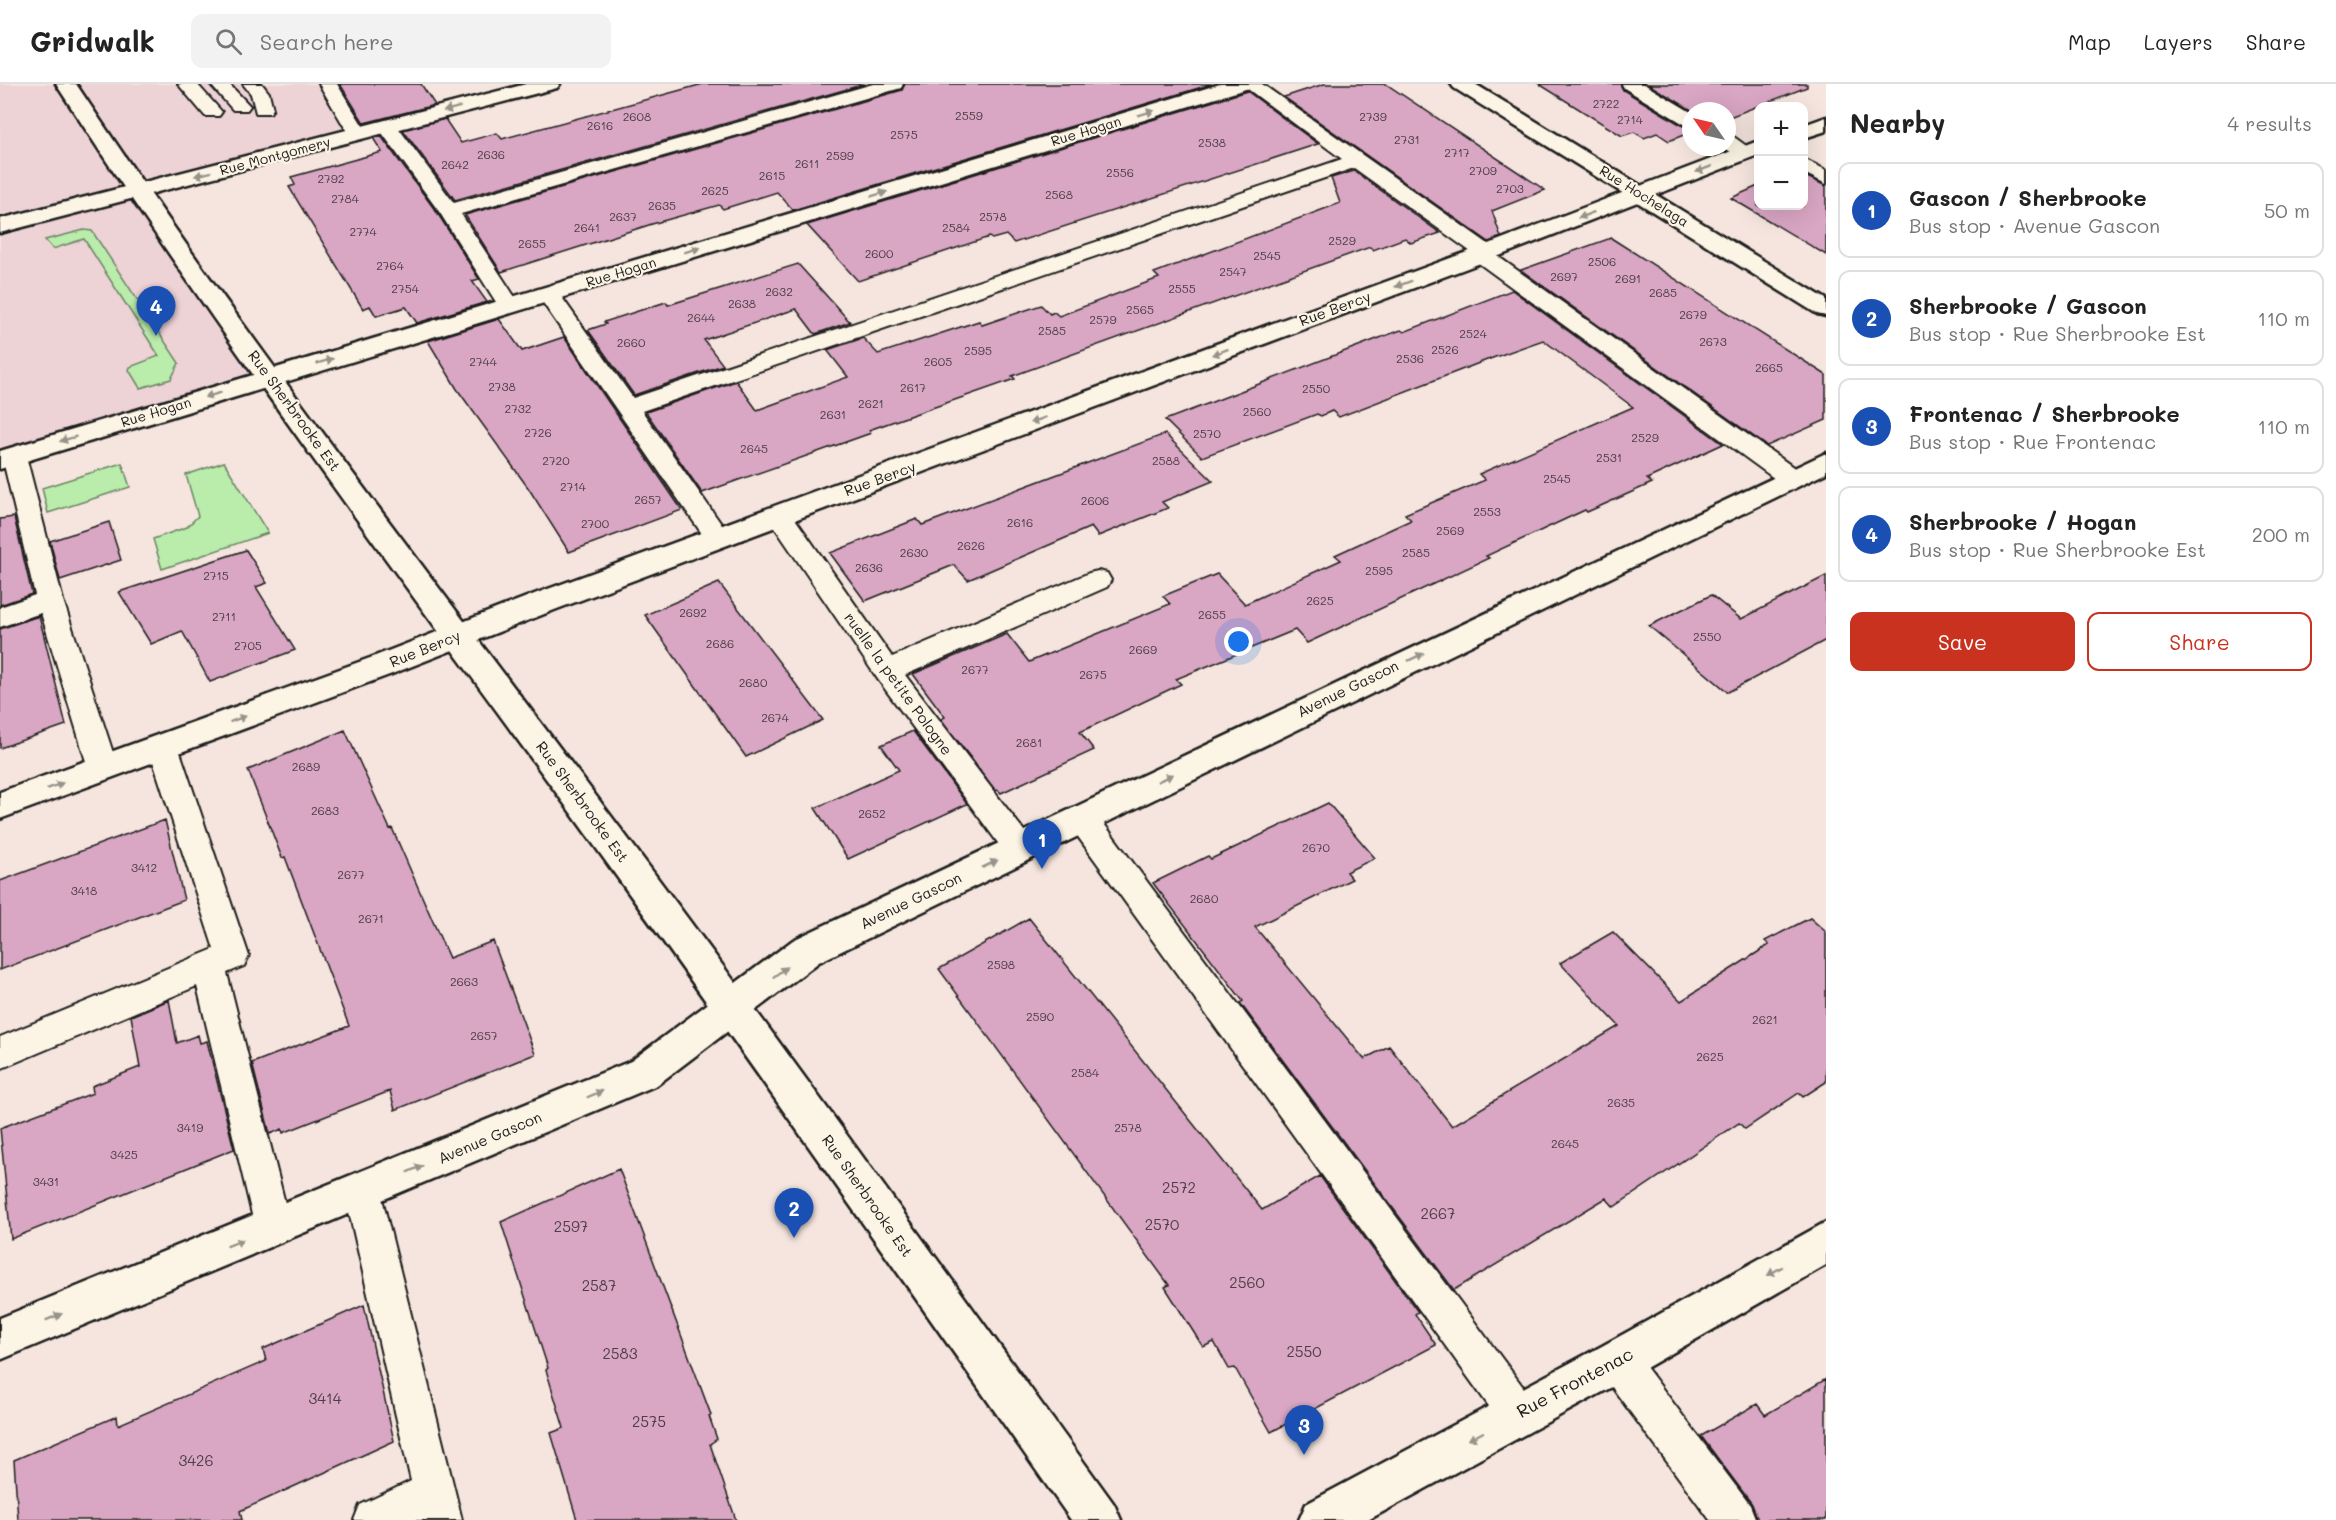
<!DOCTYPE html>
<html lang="en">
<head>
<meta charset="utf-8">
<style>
	:root { --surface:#fff; --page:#f2f2f2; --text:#222; --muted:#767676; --line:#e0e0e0; --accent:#c8321e }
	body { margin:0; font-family:Mali,sans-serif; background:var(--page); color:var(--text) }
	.controls { position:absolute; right:18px; top:18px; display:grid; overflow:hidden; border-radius:12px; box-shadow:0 6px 24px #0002 }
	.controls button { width:54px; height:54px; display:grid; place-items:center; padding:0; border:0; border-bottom:2px solid var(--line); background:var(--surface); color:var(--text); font:30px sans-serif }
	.compass { position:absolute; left:1682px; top:18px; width:54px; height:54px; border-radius:50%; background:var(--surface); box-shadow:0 6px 24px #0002; rotate:304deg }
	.you { position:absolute; left:1239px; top:558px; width:21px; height:21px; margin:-15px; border:4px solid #fff; border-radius:50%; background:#1a73e8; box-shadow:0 0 0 9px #1a73e833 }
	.badge { display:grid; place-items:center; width:39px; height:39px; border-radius:50%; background:var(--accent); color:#fff; font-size:20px; font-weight:700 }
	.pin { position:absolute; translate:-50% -50px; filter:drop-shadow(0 2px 3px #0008) }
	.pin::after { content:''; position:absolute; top:32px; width:21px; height:18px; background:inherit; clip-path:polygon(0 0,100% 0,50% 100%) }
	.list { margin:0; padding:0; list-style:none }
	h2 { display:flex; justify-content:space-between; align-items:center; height:78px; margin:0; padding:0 24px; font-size:26px }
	h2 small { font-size:20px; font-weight:400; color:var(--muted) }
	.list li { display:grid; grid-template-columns:39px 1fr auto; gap:18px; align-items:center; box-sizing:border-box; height:96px; margin:0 12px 12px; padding:0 12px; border:2px solid var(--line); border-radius:12px }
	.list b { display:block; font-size:22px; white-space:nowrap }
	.list p { margin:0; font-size:20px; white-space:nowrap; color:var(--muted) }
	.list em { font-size:20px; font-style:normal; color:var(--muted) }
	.actions { display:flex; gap:12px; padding:18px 24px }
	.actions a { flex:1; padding:14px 0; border:2px solid var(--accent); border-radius:12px; text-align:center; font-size:21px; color:var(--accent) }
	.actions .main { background:var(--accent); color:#fff }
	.icon { flex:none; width:33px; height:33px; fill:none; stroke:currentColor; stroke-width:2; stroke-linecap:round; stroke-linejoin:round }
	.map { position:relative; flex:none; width:1826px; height:1436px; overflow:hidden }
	header { display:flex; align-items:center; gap:36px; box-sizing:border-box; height:84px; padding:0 30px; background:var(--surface); border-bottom:2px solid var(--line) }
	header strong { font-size:28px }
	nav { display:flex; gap:33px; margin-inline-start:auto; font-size:21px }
	.search { width:420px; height:54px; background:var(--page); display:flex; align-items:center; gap:15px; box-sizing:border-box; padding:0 21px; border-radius:12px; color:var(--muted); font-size:22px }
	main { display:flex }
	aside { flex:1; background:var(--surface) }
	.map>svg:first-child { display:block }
</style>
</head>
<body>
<header>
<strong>Gridwalk</strong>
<div class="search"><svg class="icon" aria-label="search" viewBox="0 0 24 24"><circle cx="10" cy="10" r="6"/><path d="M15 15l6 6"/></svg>Search here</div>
<nav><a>Map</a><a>Layers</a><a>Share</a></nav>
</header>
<main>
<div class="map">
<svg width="1826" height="1436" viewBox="0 0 1826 1436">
	<rect width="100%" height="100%" fill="#f5e5de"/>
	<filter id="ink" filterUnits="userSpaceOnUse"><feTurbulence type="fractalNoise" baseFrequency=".0167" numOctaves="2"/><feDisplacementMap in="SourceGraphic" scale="12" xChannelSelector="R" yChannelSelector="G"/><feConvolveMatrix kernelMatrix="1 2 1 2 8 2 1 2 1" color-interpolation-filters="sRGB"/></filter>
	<g filter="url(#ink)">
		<path fill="#edd2d6" d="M0,0H328L358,50L137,107L269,294L0,376Z"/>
		<path fill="#baecac" stroke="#6b8464" stroke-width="1.5" d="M84,146L92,147L179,279L171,295L140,304L129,286L130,283L159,272L84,155L53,165L45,156Z
			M224,378L268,449L162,485L153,455L187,443L198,432L186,391Z
			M122,379L130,403L48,429L42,404Z"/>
		<path fill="#d9a6c3" stroke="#1c1c1c" stroke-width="1.5" d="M340,0H421L435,21L364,39Z
			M703,0H865L455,116L403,46L445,35L461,59L497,49L502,55Z
			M905,0H1212L793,126L777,108L723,125L719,121L652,140L501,188L465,131L902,6Z
			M1324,0H1386L1545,106L1492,127L1501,153L1489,158L1284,13Z
			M1539,0H1620L1623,6L1683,42L1691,44V48L1669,57L1657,49L1644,54L1634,48L1622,52Z
			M1648,0H1807V3L1727,34V27H1693Z
			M1247,7L1318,60L1014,159L1006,151L992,155L989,153L858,197L807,141Z
			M381,52L438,130L479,195L472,197L487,218L417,239L406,223L376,232L370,222L363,225L289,103L295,101L291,93L382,68L373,54Z
			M1354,87L1440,149L1411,159L1405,154L1373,166L1370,163L1012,292L1015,295L869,346L871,349L702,409L646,328L736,297L757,326L848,293L827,266L863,254L878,270L979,237L982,241L1041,221L1050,230L1054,228L1059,232L1159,194L1154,189L1340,119L1331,94Z
			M1803,91L1826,102V171L1731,114L1758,102V122H1803Z
			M1611,154L1826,291V336L1767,362L1521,186Z
			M798,180L850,238L815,250L796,225L704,256L723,281L634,311L588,246L606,240L604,238L666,218L668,221Z
			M1512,206L1723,360L1647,395L1652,399L1587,428L1585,426L1486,472L1489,474L1307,559L1295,546L1176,595L1181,600L1080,648L1094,666L1001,709L998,706L996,707L941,635L945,633L913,590L1007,550L1029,578L1170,520L1163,512L1217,490L1245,520L1341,476L1335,471L1411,436L1405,430L1485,396L1479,390L1633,323L1543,256L1487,276L1339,333L1332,327L1321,332L1317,330L1202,373L1165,336L1390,250L1401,246L1404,248Z
			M499,235L522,267L564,253L682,426L569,468L529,405L457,305L428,257Z
			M1165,350L1213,397L1162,418L1168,424L1098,452L1091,443L968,496L954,481L865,517L830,469L917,435L922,441Z
			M14,433L32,510L0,521V435Z
			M109,438L121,476L60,496L50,457Z
			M246,466L267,499L256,503L295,566L210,598L182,547L151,560L119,508Z
			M1826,492V556L1728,608L1649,542L1711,511L1741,535Z
			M719,499L823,636L746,673L645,531Z
			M39,532L66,641L0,664V545Z
			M345,646L390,745L392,744L449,874L493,857L535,970L395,1026L390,1007L283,1049L282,1045L270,1050L252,979L349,942L285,773L282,774L248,686Z
			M913,647L967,720L848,775L815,724L899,686L881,661Z
			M1328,719L1375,774L1346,788L1352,795L1255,843L1364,975L1389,962L1452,1042L1619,942L1560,879L1613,848L1681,917L1769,861L1765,857L1810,834L1826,848V998L1803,1013L1799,1009L1745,1045L1739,1039L1614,1123L1606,1114L1454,1206L1240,919L1243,917L1153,799L1208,772L1211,775Z
			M165,736L184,816L0,886V797Z
			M1029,834L1262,1126L1320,1092L1418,1228L1415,1230L1436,1261L1271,1348L1235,1284L1229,1285L1214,1258L1203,1263L1165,1203L1169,1201L939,885Z
			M169,916L177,959L198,951L200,959L207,957L234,1065L11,1155L0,1044L93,1009L92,1002L140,983L131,932Z
			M619,1085L711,1331L709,1332L717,1355L710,1360L736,1436H577L551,1349L564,1344L546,1286L548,1284L501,1138Z
			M364,1221L394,1357L240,1427L242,1436H18L14,1376L117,1332L118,1341L266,1277L263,1265Z
			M1826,1295V1436H1758L1752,1420L1701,1352L1757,1320L1765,1331Z"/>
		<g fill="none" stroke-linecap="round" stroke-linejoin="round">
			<defs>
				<path id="lane" d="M178,0H197L222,28L219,32H205Z
					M210,0H229L250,22L247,26H233Z
					M243,0H262L269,9L273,25L270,29H256L251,10Z
					M319,0H337L368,50L365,54H351Z
					M873,0H903L901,4L461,130L520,221L517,226L509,228L501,226L440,129L377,42L380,38H394L454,119Z
					M1241,0H1262L1494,164L1496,171L1800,388L1803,394L1800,400L1791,402L1782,400L1473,175L1471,168L1354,84L642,327L731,454L727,460L718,463L709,460L537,210L540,205L548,203L556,205L633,314L1342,75Z
					M1622,0H1644L1691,28V42L1684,40L1624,4Z
					M1727,51L1734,53L1756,69L1753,73H1739L1723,63H1727Z
					M1804,75L1826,86V100L1804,89Z
					M14,364L23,366L26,372L63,516L118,684L113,692L103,696L93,692L88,684L41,529L0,543V523L35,511L2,372L5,366Z
					M780,423L789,426L892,573L1089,489L1098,487L1107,489L1111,496L1107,503L905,591L1031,756L1035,765L1031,774L1020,778L1009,774L877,594L767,432L771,426Z
					M163,651L173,654L178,662L249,872L244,882L227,889L291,1143L286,1156L273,1161L260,1156L255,1143L197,902L0,985V953L214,865L148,662L153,654Z
					M1082,722L1093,725L1532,1315L1538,1329L1532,1343L1518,1349L1504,1343L1071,743L1067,734L1071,725Z
					M362,1088L375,1094L380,1106L462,1436H354L360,1421L411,1397L344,1106L349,1094Z
					M1617,1258L1631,1263L1750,1421L1756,1436H1710L1603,1291L1598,1277L1603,1263Z"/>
				<path id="street" d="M526,0H560L557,4L0,149V135Z
					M1220,0H1252L1249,4L0,385V367Z
					M1826,33V47L1804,54V41Z
					M1758,57V71L1494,174L557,525L392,590L0,735V708L370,574L537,509L1478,164Z
					M1826,369V389L819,878L657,1001L0,1276V1234L631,977L793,856Z"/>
				<path id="secondary" d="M1451,0H1475L1826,215V232L1817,230L1454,4Z
					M1826,1138V1181L1632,1292L1368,1436H1299L1306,1420L1602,1262Z"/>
				<path id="primary" d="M56,0H76C242,250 428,488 608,728C780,956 946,1188 1114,1420L1121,1436H1071C905,1199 740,963 571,729C396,488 217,250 56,0Z"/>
			</defs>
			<use href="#lane" stroke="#1c1c1c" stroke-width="4"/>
			<use href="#street" stroke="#1c1c1c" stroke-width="5"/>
			<use href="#secondary" stroke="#1c1c1c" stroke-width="5"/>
			<use href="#primary" stroke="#1c1c1c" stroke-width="5"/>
			<use href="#lane" fill="#fcf5e5" fill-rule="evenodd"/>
			<use href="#street" fill="#fcf5e5" fill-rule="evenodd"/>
			<use href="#secondary" fill="#fcf5e5" fill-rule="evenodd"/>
			<use href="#primary" fill="#fcf5e5" fill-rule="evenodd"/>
		</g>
		<defs><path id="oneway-solid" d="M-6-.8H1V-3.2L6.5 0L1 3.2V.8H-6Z" transform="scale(1.5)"/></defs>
		<g fill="#97938b">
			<use href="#oneway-solid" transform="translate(452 25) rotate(165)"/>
			<use href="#oneway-solid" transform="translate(1146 29) rotate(-17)"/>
			<use href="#oneway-solid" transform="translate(1704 85) rotate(159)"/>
			<use href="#oneway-solid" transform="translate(203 90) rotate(166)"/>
			<use href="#oneway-solid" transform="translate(879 110) rotate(-17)"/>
			<use href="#oneway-solid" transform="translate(1586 131) rotate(159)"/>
			<use href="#oneway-solid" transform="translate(692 166) rotate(-17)"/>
			<use href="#oneway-solid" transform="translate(1403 200) rotate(160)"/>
			<use href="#oneway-solid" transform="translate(1220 268) rotate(160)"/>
			<use href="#oneway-solid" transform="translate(325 277) rotate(-17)"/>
			<use href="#oneway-solid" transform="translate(213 311) rotate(163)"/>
			<use href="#oneway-solid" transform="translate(1038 336) rotate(160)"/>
			<use href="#oneway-solid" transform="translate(68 355) rotate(163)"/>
			<use href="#oneway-solid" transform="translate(1416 573) rotate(-25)"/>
			<use href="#oneway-solid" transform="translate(238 635) rotate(-20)"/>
			<use href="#oneway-solid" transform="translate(1165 694) rotate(-26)"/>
			<use href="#oneway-solid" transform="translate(55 702) rotate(-21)"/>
			<use href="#oneway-solid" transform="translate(990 780) rotate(-26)"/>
			<use href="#oneway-solid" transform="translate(780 888) rotate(-37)"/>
			<use href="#oneway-solid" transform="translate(595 1010) rotate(-23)"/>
			<use href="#oneway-solid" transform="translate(415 1085) rotate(-23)"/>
			<use href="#oneway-solid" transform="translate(235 1159) rotate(-22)"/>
			<use href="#oneway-solid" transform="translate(1775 1187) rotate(150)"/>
			<use href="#oneway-solid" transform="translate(54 1233) rotate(-22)"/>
			<use href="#oneway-solid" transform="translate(1476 1352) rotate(152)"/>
		</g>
	</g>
	<g text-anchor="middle" stroke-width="4.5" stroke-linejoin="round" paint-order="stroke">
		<g font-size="12" fill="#4b3e46">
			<text x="1606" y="24">2722</text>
			<text x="969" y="36">2559</text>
			<text x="637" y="37">2608</text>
			<text x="1373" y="37">2739</text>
			<text x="1630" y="40">2714</text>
			<text x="600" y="46">2616</text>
			<text x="904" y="55">2575</text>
			<text x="1407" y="60">2731</text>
			<text x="1212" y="63">2538</text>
			<text x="1457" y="73">2717</text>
			<text x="491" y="75">2636</text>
			<text x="840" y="76">2599</text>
			<text x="807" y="84">2611</text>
			<text x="455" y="85">2642</text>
			<text x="1483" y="91">2709</text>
			<text x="1120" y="93">2556</text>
			<text x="772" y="96">2615</text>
			<text x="331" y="99">2792</text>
			<text x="1510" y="109">2703</text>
			<text x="715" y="111">2625</text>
			<text x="1059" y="115">2568</text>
			<text x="345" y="119">2784</text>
			<text x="662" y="126">2635</text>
			<text x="623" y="137">2637</text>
			<text x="993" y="137">2578</text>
			<text x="587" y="148">2641</text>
			<text x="956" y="148">2584</text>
			<text x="363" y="152">2774</text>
			<text x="1342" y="161">2529</text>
			<text x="532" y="164">2655</text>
			<text x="879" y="174">2600</text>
			<text x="1267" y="176">2545</text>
			<text x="1602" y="182">2506</text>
			<text x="390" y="186">2764</text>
			<text x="1233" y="192">2547</text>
			<text x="1564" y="197">2697</text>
			<text x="1628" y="199">2691</text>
			<text x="405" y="209">2754</text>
			<text x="1182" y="209">2555</text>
			<text x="779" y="212">2632</text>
			<text x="1663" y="213">2685</text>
			<text x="742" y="224">2638</text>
			<text x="1140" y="230">2565</text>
			<text x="1693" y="235">2679</text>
			<text x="701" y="238">2644</text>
			<text x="1103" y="240">2579</text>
			<text x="1052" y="251">2585</text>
			<text x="1473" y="254">2524</text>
			<text x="1713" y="262">2673</text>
			<text x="631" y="263">2660</text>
			<text x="1445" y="270">2526</text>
			<text x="978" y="271">2595</text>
			<text x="1410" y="279">2536</text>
			<text x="483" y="282">2744</text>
			<text x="938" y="282">2605</text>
			<text x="1769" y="288">2665</text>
			<text x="502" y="307">2738</text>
			<text x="913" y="308">2617</text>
			<text x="1316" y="309">2550</text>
			<text x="871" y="324">2621</text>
			<text x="518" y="329">2732</text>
			<text x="1257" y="332">2560</text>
			<text x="833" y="335">2631</text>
			<text x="538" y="353">2726</text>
			<text x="1207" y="354">2570</text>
			<text x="1645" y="358">2529</text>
			<text x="754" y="369">2645</text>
			<text x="1609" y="378">2531</text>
			<text x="556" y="381">2720</text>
			<text x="1166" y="381">2588</text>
			<text x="1557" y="399">2545</text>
			<text x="573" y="407">2714</text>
			<text x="648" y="420">2657</text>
			<text x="1095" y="421">2606</text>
			<text x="1487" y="432">2553</text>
			<text x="1020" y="443">2616</text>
			<text x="595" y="444">2700</text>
			<text x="1450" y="451">2569</text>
			<text x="971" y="466">2626</text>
			<text x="914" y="473">2630</text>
			<text x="1416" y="473">2585</text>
			<text x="869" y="488">2636</text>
			<text x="1379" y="491">2595</text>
			<text x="216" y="496">2715</text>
			<text x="1320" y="521">2625</text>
			<text x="693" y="533">2692</text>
			<text x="1212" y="535">2655</text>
			<text x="224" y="537">2711</text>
			<text x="1707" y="557">2550</text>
			<text x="720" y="564">2686</text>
			<text x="248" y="566">2705</text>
			<text x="1143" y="570">2669</text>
			<text x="975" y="590">2677</text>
			<text x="1093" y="595">2675</text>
			<text x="753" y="603">2680</text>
			<text x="775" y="638">2674</text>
			<text x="1029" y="663">2681</text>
			<text x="306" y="687">2689</text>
			<text x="325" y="731">2683</text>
			<text x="872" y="734">2652</text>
			<text x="1316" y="768">2670</text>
			<text x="144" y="788">3412</text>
			<text x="351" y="795">2677</text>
			<text x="84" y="811">3418</text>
			<text x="1204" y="819">2680</text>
			<text x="371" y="839">2671</text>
			<text x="1001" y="885">2598</text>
			<text x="464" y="902">2663</text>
			<text x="1040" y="937">2590</text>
			<text x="1765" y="940">2621</text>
			<text x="484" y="956">2657</text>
			<text x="1710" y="977">2625</text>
			<text x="1085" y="993">2584</text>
			<text x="1621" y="1023">2635</text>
			<text x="190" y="1048">3419</text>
			<text x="1128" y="1048">2578</text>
			<text x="1565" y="1064">2645</text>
			<text x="124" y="1075">3425</text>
			<text x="46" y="1102">3431</text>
		</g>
		<g font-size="14" fill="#1c1c1c" stroke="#fcf5e5">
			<text transform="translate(1086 47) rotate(-17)" y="5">Rue Hogan</text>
			<text transform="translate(275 72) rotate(-15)" y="5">Rue Montgomery</text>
			<text transform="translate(1644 112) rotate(32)" y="5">Rue Hochelaga</text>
			<text transform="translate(621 188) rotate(-17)" y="5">Rue Hogan</text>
			<text transform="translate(156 328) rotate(-17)" y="5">Rue Hogan</text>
		</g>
		<g font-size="15" fill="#1c1c1c" stroke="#fcf5e5">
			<text transform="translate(1335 225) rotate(-20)" y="5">Rue Bercy</text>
			<text transform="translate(294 327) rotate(54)" y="5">Rue Sherbrooke Est</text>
			<text transform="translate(880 395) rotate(-20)" y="5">Rue Bercy</text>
			<text transform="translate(425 565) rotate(-22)" y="5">Rue Bercy</text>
			<text transform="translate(898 600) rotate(54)" y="5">ruelle la petite Pologne</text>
			<text transform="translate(1348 605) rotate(-26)" y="5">Avenue Gascon</text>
			<text transform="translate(582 718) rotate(54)" y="5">Rue Sherbrooke Est</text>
			<text transform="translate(911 817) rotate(-26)" y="5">Avenue Gascon</text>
			<text transform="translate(490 1054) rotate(-23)" y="5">Avenue Gascon</text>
			<text transform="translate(867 1112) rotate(55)" y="5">Rue Sherbrooke Est</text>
		</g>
		<g font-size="15" fill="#4b3e46">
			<text x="1179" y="1109">2572</text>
			<text x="1438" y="1135">2667</text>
			<text x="1162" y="1146">2570</text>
			<text x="571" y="1148">2597</text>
			<text x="1247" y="1204">2560</text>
			<text x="599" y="1207">2587</text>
			<text x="1304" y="1273">2550</text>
			<text x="620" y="1275">2583</text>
			<text x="325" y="1320">3414</text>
			<text x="649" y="1343">2575</text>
			<text x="196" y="1382">3426</text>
		</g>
		<g font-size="18" fill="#1c1c1c" stroke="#fcf5e5">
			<text transform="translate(1575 1299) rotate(-28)" y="6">Rue Frontenac</text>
		</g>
	</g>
</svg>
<div class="controls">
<button>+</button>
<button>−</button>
</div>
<svg class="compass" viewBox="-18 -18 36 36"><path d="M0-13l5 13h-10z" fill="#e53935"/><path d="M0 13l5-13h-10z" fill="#767676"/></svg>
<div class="you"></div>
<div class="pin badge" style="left:1042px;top:785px;background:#1a4fb4">1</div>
<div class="pin badge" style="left:794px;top:1154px;background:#1a4fb4">2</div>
<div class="pin badge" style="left:1304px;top:1371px;background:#1a4fb4">3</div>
<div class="pin badge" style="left:156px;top:252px;background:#1a4fb4">4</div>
</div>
<aside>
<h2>Nearby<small>4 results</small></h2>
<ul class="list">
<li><span class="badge" style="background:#1a4fb4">1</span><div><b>Gascon / Sherbrooke</b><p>Bus stop · Avenue Gascon</p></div><em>50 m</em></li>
<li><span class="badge" style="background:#1a4fb4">2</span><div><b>Sherbrooke / Gascon</b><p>Bus stop · Rue Sherbrooke Est</p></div><em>110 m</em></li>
<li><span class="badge" style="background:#1a4fb4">3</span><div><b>Frontenac / Sherbrooke</b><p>Bus stop · Rue Frontenac</p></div><em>110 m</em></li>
<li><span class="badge" style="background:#1a4fb4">4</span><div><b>Sherbrooke / Hogan</b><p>Bus stop · Rue Sherbrooke Est</p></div><em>200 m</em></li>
</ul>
<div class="actions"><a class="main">Save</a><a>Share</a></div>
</aside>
</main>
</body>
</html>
